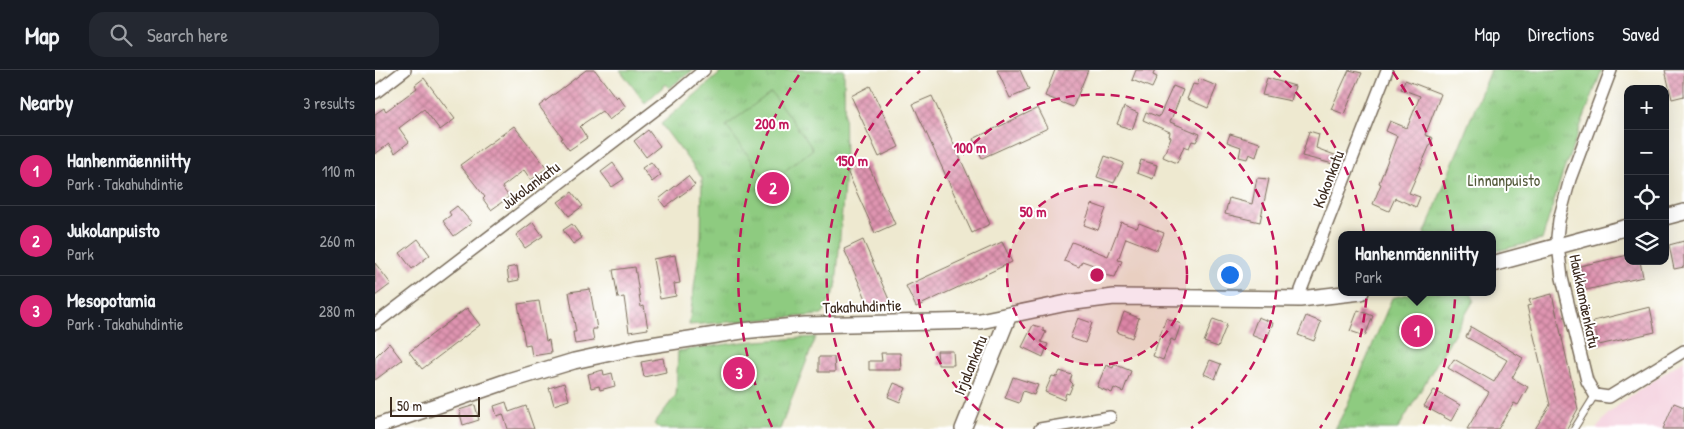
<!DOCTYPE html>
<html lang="en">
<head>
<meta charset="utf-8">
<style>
	:root { --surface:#171b24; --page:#242831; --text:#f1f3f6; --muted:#9ea1a6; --line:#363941; --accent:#db2777 }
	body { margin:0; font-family:"Patrick Hand",sans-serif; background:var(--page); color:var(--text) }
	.controls { position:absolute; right:15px; top:15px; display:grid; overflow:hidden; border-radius:10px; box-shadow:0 5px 20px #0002 }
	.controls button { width:45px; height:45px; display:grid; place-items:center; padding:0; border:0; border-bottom:1px solid var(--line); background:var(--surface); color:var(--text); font:25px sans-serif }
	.scale { position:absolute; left:15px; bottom:12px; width:90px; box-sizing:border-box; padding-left:5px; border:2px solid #3b2a1e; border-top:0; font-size:14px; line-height:18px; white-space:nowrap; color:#3b2a1e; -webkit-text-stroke:4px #fff; paint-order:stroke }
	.you { position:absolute; left:854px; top:204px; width:18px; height:18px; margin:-12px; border:4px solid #fff; border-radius:50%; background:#1a73e8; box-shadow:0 0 0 8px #1a73e833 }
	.badge { display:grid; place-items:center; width:32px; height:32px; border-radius:50%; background:var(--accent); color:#fff; font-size:16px; font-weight:700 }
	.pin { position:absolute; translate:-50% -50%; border:2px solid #fff; box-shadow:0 1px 5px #0006 }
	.popup { position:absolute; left:963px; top:161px; width:158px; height:65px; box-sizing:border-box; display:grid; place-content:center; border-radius:10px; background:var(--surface); filter:drop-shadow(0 1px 4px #0005); font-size:16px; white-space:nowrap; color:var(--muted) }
	.popup b { font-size:19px; color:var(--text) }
	.popup::after { content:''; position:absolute; left:50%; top:100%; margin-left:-10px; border:10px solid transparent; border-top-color:var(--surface) }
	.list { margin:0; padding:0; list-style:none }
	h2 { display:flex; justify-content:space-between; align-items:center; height:65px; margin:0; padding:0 20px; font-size:21px }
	h2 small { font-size:16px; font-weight:400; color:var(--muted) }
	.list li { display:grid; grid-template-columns:32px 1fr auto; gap:15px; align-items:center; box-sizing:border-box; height:70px; padding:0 20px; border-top:1px solid var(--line) }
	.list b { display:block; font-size:19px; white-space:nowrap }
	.list p { margin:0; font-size:16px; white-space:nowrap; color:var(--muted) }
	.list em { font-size:16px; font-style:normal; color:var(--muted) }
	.icon { flex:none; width:28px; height:28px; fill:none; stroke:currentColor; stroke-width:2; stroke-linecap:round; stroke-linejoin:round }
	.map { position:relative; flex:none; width:1309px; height:359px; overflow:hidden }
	header { display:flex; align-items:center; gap:30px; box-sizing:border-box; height:70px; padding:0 25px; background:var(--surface); border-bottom:1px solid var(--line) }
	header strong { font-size:24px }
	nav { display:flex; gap:28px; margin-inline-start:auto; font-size:18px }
	.search { width:350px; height:45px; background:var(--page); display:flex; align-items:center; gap:12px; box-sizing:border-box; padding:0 18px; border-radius:15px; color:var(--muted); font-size:19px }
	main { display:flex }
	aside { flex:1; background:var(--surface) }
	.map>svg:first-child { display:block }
</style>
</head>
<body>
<header>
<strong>Map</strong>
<div class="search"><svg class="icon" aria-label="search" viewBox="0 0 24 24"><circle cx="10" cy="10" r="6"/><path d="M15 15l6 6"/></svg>Search here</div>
<nav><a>Map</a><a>Directions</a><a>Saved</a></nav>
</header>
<main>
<aside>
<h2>Nearby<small>3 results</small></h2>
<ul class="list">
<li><span class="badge">1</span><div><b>Hanhenmäenniitty</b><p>Park · Takahuhdintie</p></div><em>110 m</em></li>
<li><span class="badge">2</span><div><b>Jukolanpuisto</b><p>Park</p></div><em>260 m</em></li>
<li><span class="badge">3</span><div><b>Mesopotamia</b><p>Park · Takahuhdintie</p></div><em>280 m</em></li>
</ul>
</aside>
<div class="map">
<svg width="1309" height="359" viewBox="0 0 1309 359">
	<defs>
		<pattern id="park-tufts" width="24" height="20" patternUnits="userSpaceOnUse" patternTransform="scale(1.25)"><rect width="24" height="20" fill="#8ecb80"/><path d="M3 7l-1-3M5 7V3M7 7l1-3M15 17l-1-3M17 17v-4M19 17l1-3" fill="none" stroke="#7bae6e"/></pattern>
		<pattern id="building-cross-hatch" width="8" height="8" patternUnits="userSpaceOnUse" patternTransform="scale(1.25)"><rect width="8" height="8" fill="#df94b1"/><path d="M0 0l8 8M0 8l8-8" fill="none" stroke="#b6798f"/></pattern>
	</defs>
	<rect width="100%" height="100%" fill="#fff"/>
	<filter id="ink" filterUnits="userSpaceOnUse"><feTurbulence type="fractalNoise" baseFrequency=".02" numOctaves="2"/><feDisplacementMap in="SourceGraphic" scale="10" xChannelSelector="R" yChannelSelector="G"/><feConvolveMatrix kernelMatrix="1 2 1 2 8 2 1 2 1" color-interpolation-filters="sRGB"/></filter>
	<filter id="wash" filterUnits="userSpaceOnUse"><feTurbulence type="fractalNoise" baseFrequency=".0096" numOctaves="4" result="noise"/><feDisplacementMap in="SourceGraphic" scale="20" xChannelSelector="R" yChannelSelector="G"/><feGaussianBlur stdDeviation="1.12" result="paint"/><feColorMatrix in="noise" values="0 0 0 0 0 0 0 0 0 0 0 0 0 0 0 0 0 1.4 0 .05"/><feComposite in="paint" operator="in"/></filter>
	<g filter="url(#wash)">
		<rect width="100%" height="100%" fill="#eee9d0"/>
		<path fill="#f4cfdd" d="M1309,290V359H1221L1233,344L1251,329Z"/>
		<path fill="url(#park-tufts)" stroke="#647a4f" d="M245,0H318L294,18L291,14L270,33Z
			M349,0H469L470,102L461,218L447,245L314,255L326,166L327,108L286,54Z
			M1115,0H1227L1187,105L1167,170L1117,182V165H1049Z
			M1040,222H1096L1099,230L1023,359H960L971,338L1017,228Z
			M441,267L405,359H285L279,354L301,325L303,281L368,272Z"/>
		<path fill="#8ecb80" stroke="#647a4f" d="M396,22L438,79L394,113L351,56Z"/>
		<g id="blocks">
			<path fill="url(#building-cross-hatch)" d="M211,0H220L241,28L243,26L251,37L234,50L227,41L209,53L205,57L212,68L194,80L186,69L188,68L164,36Z
				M622,0H645L654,20L635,28Z
				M680,0H713L698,37L670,26Z
				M761,0H780L778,5L782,7L777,18L757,10Z
				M974,0L987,3L969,44L956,39Z
				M1290,0H1309V26L1297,29Z
				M49,8L80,49L65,60L49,39L24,58L34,72L20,83L14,74L0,84V44L9,38L11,41L42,18L40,15Z
				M892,8L920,16L916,31L887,25Z
				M824,9L842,16L833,38L812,29L818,14L822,15Z
				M1030,10L1066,24L1050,65L1058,68L1034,123L1045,127L1041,137L1020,128L1014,141L998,134L1006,114L1004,113L1022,66L1011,61L1015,51L1032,58L1045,26L1026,19Z
				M495,16L524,77L504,87L476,26Z
				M798,16L808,20L795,52L825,64L821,72L817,71L814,78L809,76L802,93L788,87L796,67L794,66L795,62L768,50L771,42L784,47Z
				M557,26L615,154L597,163L538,34Z
				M749,37L763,43L757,60L742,54Z
				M663,38L673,58L607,88L598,69Z
				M139,56L172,98L156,110L149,100L131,114L127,117L134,127L116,140L108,129L110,127L85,95Z
				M273,60L285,76L271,87L259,71Z
				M934,61L944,64L941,78L965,87L962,95L927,86Z
				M855,64L885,73L881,87L874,84L872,89L864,87L866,77L852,72Z
				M730,86L749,93L739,113L722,107Z
				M766,90L782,95L778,109L762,103Z
				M276,92L286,105L277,112L267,98Z
				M492,92L520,154L500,163L472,101Z
				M238,93L249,109L237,117L226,102Z
				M313,106L320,115L290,137L284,129Z
				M882,108L894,109L885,152L850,144L854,128L877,134Z
				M197,122L208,136L194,146L183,132Z
				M717,134L731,139L723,160L709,155Z
				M82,136L97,153L79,166L68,151L76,145L74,142Z
				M158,152L168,166L150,178L141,165Z
				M746,152L762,158L764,153L789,163L782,180L751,168L743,190L747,191L740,207L721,204L724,197L707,191L704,197L689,191L697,172L733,186Z
				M197,154L207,168L198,174L188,160Z
				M43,169L55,185L37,199L25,183Z
				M488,170L515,232L496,240L469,179Z
				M1309,171V197L1299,199L1294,175Z
				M627,172L637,192L541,237L531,216Z
				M300,185L305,213L299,214L301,226L285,229L278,189Z
				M1253,185V191H1265L1268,207L1211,220L1205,196Z
				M0,193L16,214L0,226Z
				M142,196L144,210L134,212L132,198Z
				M260,197L266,237L269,236L273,259L254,262L249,227L243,228L238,200Z
				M215,219L222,259H217L219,271L200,274L198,262H201L194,222Z
				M1177,224L1203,339L1192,359H1160L1175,335L1152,236L1156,235L1154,230Z
				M164,231L171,271L174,270L176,283L157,286L155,274L150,275L143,234Z
				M1275,237L1280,262L1224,275L1218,251Z
				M92,238L105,255L47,299L34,282Z
				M983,240L998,246L990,266L975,261Z
				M749,242L764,248L757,268L742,262Z
				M931,246L946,252L939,271L923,265Z
				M883,247L898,253L891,271L876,265Z
				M703,248L717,253L710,273L695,268Z
				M791,248L806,254L800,271L796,269L788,290L778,286Z
				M838,249L852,254L843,277L829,272Z
				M658,255L668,258V261L671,262L666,272L673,274L668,287L647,277Z
				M1096,257L1148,288L1137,308L1153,317L1143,335L1139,333L1123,359H1092L1114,322L1073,298L1079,289L1119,312L1132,290L1091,267Z
				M14,273L27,290L0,310V287Z
				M562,281H578L579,295H563Z
				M506,283H525L526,300H494V291H507Z
				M444,287H459L460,302H444Z
				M288,288L291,302L269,307L266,292Z
				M835,290L846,294L840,309L829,304Z
				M739,294L756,301L748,322L739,318L737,323L722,317L731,295L738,298Z
				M228,300L229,305L237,303L240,316L225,320L224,316L216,318L213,304Z
				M685,301L697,305L695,311L698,314L694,324L691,323L689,330L670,322L677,306L682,307Z
				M638,307L663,315L659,325L648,321L644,333L630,328Z
				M189,313L194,330L179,335L174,318Z
				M519,313L531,318L525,332L513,327Z
				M1059,320L1085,335L1076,351L1049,336Z
				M131,332L134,342L151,336L159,359H133L128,344L122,346L119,336Z
				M1299,333L1309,337V359H1288Z
				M100,335L104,350L88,355L84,340Z"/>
		</g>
	</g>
	<g filter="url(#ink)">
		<use href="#blocks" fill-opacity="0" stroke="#7a6d5c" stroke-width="1"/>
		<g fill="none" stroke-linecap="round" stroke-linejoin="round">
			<defs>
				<path id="service" d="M1199,359L1220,325"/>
				<path id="minor" d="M1236,0L1195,109L1184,150L1182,167L1187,208L1212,311L1220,325L1234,327L1309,281
					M0,23L30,0
					M925,229L926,220L1012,0
					M0,254L296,28L329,0
					M665,359L735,347"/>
				<path id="tertiary" d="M1290,147L1309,142
					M1117,194L1253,157
					M0,357L133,311L199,291L263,277L367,261L430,255L605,251L692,233L739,227L925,229L986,222
					M588,359L634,245"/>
			</defs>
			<use href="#service" stroke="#7a6d5c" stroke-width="8"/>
			<use href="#minor" stroke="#7a6d5c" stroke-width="14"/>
			<use href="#tertiary" stroke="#7a6d5c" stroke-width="18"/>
			<use href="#service" stroke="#fff" stroke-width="5.5"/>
			<use href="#minor" stroke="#fff" stroke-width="11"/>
			<use href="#tertiary" stroke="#fff" stroke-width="15"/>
		</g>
	</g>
	<circle cx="722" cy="205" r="90" fill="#c2185b" fill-opacity=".12"/>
	<g fill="none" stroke="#c2185b" stroke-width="2.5" stroke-dasharray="9 6">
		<circle cx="722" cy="205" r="90"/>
		<path d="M628 358A180 180 0 1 1 816 358"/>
		<path d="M499 358A270 270 0 0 1 545 1M899 1A270 270 0 0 1 945 358"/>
		<path d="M397 357A359 359 0 0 1 426 2M1018 2A359 359 0 0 1 1047 357"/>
	</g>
	<g text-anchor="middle" stroke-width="4" stroke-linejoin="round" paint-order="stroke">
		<g font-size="16" fill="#3b2a1e" stroke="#fff">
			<text transform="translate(953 109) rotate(-69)" y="6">Kokonkatu</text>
			<text transform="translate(155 115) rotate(-37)" y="6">Jukolankatu</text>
			<text transform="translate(1210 231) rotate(78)" y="6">Haukkamäenkatu</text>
			<text transform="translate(487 236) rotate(-2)" y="6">Takahuhdintie</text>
			<text transform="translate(595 295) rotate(-68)" y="6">Irjalankatu</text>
		</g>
		<g font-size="16" fill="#545a3b" stroke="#fff">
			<text x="1129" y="116">Linnanpuisto</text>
		</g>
	</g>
	<circle cx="722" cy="205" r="8" fill="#c2185b" stroke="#fff" stroke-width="2.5"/>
	<g font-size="15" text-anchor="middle" font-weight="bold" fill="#c2185b" stroke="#fff" stroke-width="4" stroke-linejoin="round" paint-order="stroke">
		<text x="397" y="59">200 m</text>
		<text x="595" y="83">100 m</text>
		<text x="477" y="96">150 m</text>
		<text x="658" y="147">50 m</text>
	</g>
</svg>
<div class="controls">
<button>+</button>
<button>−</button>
<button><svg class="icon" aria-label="locate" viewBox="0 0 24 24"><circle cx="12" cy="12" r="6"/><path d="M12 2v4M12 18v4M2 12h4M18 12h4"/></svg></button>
<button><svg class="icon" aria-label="layers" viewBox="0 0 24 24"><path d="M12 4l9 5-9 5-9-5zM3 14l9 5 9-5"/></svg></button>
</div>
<div class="scale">50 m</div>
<div class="you"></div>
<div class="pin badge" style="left:1042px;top:261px">1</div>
<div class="popup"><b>Hanhenmäenniitty</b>Park</div>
<div class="pin badge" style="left:398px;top:118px">2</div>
<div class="pin badge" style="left:364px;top:303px">3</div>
</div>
</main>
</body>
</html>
